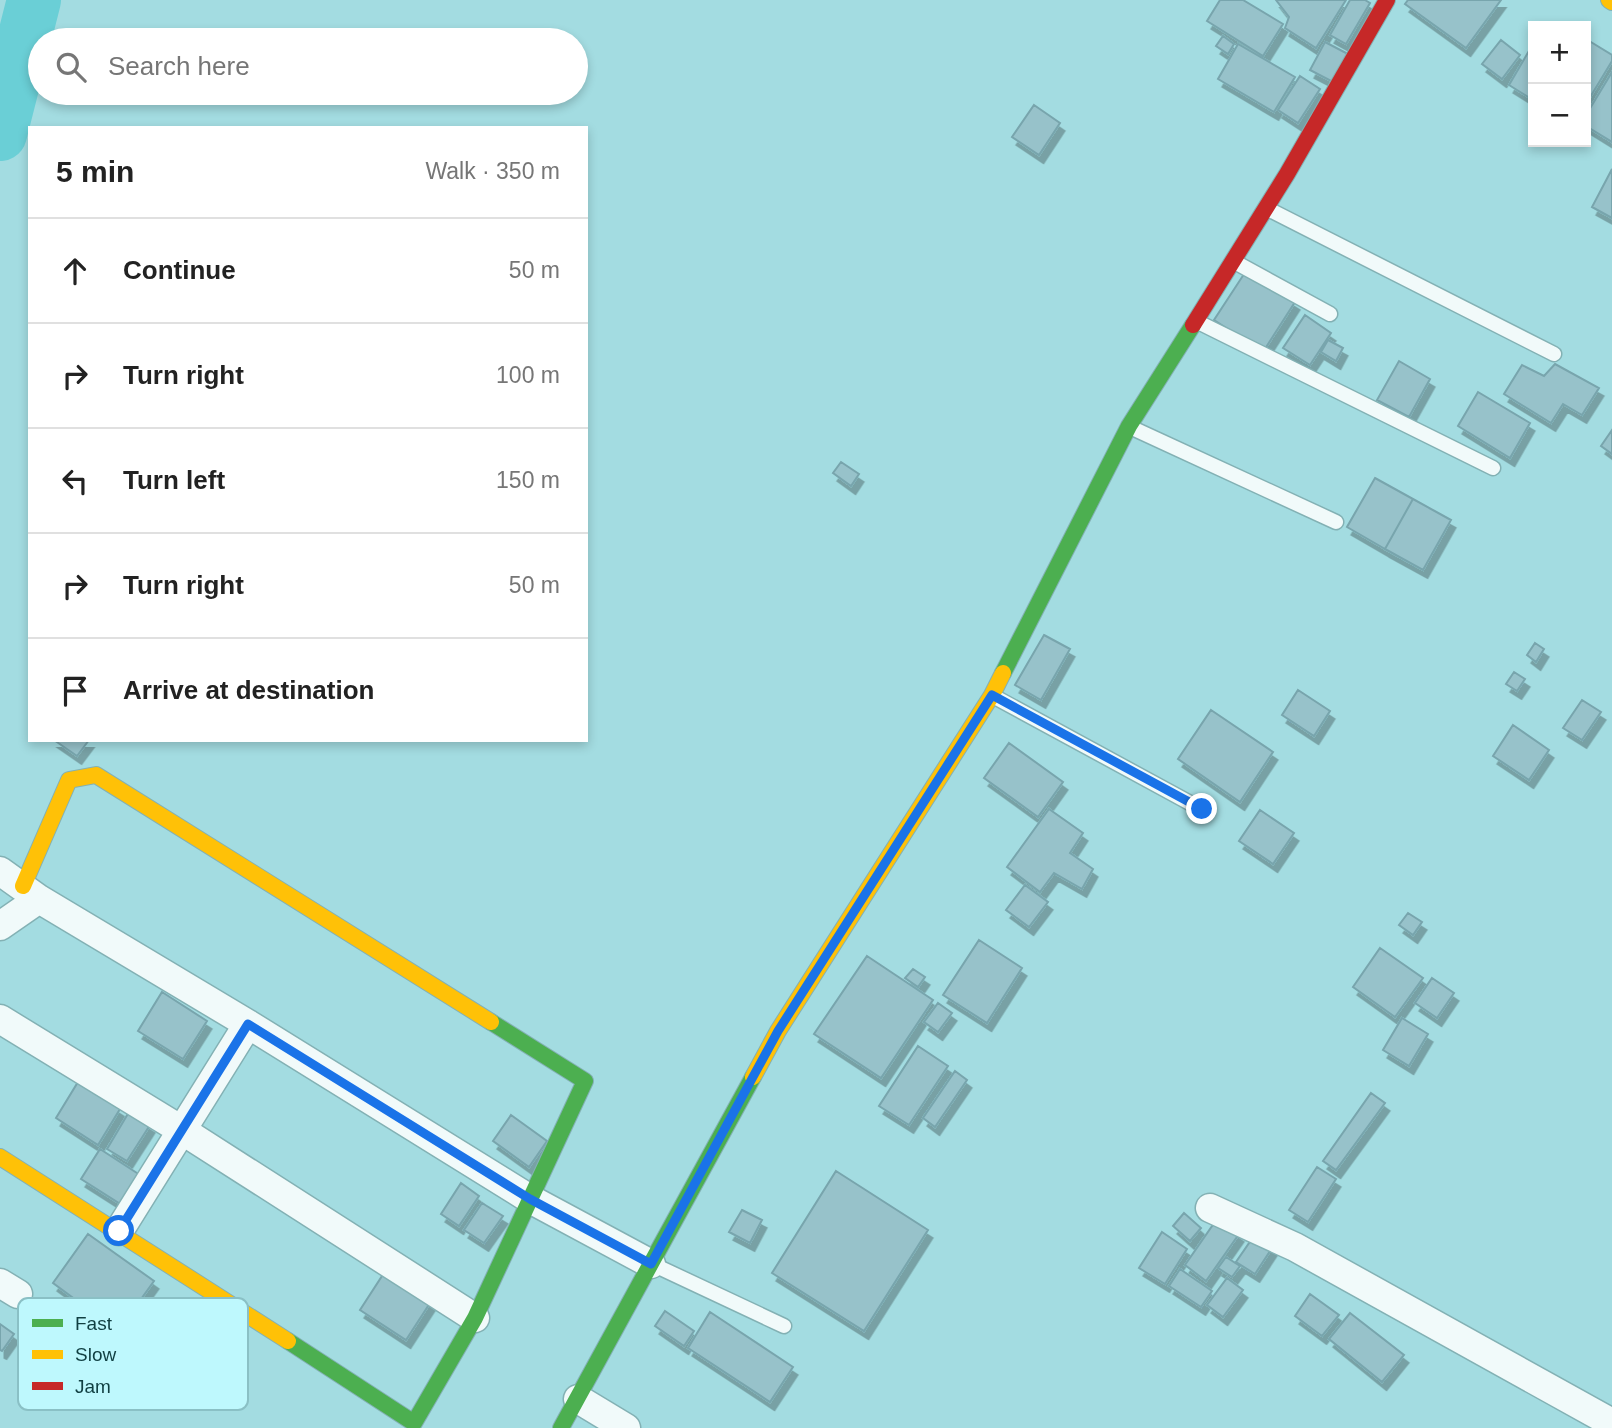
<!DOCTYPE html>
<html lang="en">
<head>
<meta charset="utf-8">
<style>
	:root { --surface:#fff; --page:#f2f2f2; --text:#222; --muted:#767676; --line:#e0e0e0 }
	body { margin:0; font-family:Arial,sans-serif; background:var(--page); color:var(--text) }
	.controls { position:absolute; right:21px; top:21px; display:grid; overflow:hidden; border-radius:0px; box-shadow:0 4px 10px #0003 }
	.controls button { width:63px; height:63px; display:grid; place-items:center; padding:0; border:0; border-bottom:2px solid var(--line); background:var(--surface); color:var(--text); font:35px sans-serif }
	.stop { position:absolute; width:21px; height:21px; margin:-16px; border:5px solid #1a73e8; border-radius:50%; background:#fff }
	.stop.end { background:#1a73e8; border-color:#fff; box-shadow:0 2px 7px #0008 }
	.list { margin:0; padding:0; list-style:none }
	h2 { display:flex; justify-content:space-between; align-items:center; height:91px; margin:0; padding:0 28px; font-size:30px }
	h2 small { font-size:23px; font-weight:400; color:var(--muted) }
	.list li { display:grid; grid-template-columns:46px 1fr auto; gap:21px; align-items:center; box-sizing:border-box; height:105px; padding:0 28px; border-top:2px solid var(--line) }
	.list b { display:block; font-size:26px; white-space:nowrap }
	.list em { font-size:23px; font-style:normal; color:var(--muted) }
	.icon { flex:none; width:38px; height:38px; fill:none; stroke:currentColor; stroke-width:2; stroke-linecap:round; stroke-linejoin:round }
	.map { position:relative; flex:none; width:1612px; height:1428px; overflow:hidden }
	.search { position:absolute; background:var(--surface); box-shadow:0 4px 10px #0003; left:28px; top:28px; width:560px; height:77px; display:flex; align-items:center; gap:18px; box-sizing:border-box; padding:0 24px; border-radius:38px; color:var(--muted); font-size:26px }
	.panel { position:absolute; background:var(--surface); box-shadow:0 4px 10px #0003; left:28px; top:126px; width:560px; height:616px; border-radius:0px }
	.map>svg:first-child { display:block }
</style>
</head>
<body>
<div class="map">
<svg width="1612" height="1428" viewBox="0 0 1612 1428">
	<defs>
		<filter id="shadow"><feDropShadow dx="4.5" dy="8" stdDeviation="0" flood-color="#0004"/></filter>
	</defs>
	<rect width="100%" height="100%" fill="#a3dce1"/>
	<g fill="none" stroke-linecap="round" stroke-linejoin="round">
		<path stroke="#6acfd6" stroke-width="54" d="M0,134L34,0"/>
	</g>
	<path fill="#97c2ca" stroke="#78a5ad" stroke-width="2" filter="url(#shadow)" d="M1220,0H1243L1283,24L1263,56L1207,21Z
		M1276,0H1346L1316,48L1285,28L1289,17Z
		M1350,0H1365L1370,3L1346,44L1330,35Z
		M1408,0H1501L1466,48L1405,4Z
		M1223,36L1234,44L1228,54L1216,46Z
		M1586,39L1612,55V61L1586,104Z
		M1501,40L1520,55L1502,79L1482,64Z
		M1325,42L1348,54L1333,82L1310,70Z
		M1238,44L1295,77L1274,112L1218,79Z
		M1533,44V100L1509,85Z
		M1612,72V142L1586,126V115Z
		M1300,76L1320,89L1298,123L1278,110Z
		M1034,105L1060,123L1039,155L1012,137Z
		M1612,169V218L1592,207Z
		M1246,271L1295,302L1263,352L1214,320Z
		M1305,315L1331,333L1310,365L1283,348Z
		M1328,340L1343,348L1336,361L1321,352Z
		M1399,361L1430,379L1409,417L1377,400Z
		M1555,364L1599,388L1582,415L1563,404L1551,423L1504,394L1522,365L1544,376Z
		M1478,392L1530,423L1510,458L1458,426Z
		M1612,430V454L1601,446Z
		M841,462L859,474L851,486L833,473Z
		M1375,478L1413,499L1385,549L1347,527Z
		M1413,499L1451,520L1423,570L1385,549Z
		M1044,635L1070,649L1041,700L1015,685Z
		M1535,643L1544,649L1536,662L1527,655Z
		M1514,672L1525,679L1517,691L1506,684Z
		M1298,690L1330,711L1314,736L1282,715Z
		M1582,700L1601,712L1582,740L1563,728Z
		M1211,710L1273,752L1240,802L1178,759Z
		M1513,725L1549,750L1529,780L1493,756Z
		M54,740H89L77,756Z
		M1009,743L1063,782L1038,817L984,778Z
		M1049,809L1083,833L1070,853L1093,869L1082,889L1054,873L1040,892L1007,867Z
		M1260,810L1294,833L1273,864L1239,841Z
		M1025,885L1048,902L1029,927L1006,910Z
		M1408,913L1422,922L1413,935L1399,925Z
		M979,940L1022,968L987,1023L943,995Z
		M1380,948L1423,978L1395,1017L1353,987Z
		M867,956L933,1000L881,1078L814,1034Z
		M913,969L925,977L918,987L905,978Z
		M1432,978L1454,993L1437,1018L1415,1003Z
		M162,992L207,1021L183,1059L138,1031Z
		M938,1003L952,1013L938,1032L924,1022Z
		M1402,1018L1428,1034L1409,1066L1383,1050Z
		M918,1046L948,1066L909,1125L879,1106Z
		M955,1071L967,1080L935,1127L923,1118Z
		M78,1082L120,1109L98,1145L56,1118Z
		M1371,1093L1385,1103L1336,1170L1323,1161Z
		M129,1112L150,1125L127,1161L107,1149Z
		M511,1115L547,1141L529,1167L493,1141Z
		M100,1149L140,1175L122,1205L81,1179Z
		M1317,1167L1336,1179L1308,1222L1289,1210Z
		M836,1171L928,1230L864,1331L772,1273Z
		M461,1183L479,1196L459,1226L441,1214Z
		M482,1203L503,1216L484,1243L464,1230Z
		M742,1210L762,1220L750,1243L729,1232Z
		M1184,1213L1201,1228L1190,1241L1173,1226Z
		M1217,1219L1239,1234L1206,1281L1185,1265Z
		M1162,1232L1187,1249L1165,1284L1139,1268Z
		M1256,1233L1274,1245L1255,1274L1236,1262Z
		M88,1234L154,1281L118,1331L53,1283Z
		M1226,1257L1240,1266L1232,1277L1218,1268Z
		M1180,1269L1212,1291L1201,1307L1169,1286Z
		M384,1273L430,1303L406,1340L360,1310Z
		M1227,1278L1243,1290L1223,1317L1207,1305Z
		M1310,1294L1339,1315L1322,1336L1295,1316Z
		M665,1311L694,1331L684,1346L655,1326Z
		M710,1312L793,1367L770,1402L688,1348Z
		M1350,1313L1404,1355L1382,1382L1329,1339Z
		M0,1324L14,1334L2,1351L0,1350Z"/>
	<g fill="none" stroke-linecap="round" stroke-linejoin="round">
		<defs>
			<path id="lane" d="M1268,209L1554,354
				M1233,261L1330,314
				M1196,321L1493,468
				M1130,427L1336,522
				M993,696L1201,809
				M652,1264L784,1326"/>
			<path id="street" d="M0,871L39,899L248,1024L530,1199L651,1264
				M0,926L39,899
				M0,1019L183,1131L475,1318
				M1210,1208L1295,1247L1612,1423
				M119,1231L248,1024
				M0,1283L18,1294
				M578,1399L626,1428"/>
			<path id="fast" d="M1003,673L1129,426L1193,325
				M288,1341L414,1423L475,1318L585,1081L491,1022
				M561,1428L753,1077"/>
			<path id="slow" d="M1609,0L1612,2
				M23,886L69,780L96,775L491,1022
				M753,1077L778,1031L992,695L1003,673
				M0,1157L288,1341"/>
			<path id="jam" d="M1193,325L1287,174L1387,0"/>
		</defs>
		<use href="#lane" stroke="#83b1b4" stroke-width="17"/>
		<use href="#street" stroke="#83b1b4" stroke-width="31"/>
		<use href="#fast" stroke="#83b1b4" stroke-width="18"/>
		<use href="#slow" stroke="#83b1b4" stroke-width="18"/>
		<use href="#jam" stroke="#83b1b4" stroke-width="18"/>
		<use href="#lane" stroke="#f1fafa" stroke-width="14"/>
		<use href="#street" stroke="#f1fafa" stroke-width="28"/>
		<use href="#fast" stroke="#4caf50" stroke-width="16"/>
		<use href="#slow" stroke="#ffc107" stroke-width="16"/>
		<use href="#jam" stroke="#c62828" stroke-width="16"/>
	</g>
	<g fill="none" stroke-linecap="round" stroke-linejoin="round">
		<path stroke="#1a73e8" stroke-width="9" d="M119,1231L248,1024L530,1199L651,1264L778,1031L992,695L1202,809"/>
	</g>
	<rect x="18" y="1298" width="230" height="112" rx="10" fill="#bef8fd" stroke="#8ac0c5" stroke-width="2"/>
	<rect x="32" y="1319" width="31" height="8" fill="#4caf50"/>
	<rect x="32" y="1350" width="31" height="9" fill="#ffc107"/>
	<rect x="32" y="1382" width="31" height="8" fill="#c62828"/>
	<g font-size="19" fill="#103f42">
		<text x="75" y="1330">Fast</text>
		<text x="75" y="1361">Slow</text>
		<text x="75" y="1393">Jam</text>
	</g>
</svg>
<div class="controls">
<button>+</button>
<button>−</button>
</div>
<div class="stop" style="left:119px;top:1231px"></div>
<div class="stop end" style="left:1202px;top:809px"></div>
<div class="search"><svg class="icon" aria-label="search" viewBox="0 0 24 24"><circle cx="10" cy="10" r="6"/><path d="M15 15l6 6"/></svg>Search here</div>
<section class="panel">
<h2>5 min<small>Walk · 350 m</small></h2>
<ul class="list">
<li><svg class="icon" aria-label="ahead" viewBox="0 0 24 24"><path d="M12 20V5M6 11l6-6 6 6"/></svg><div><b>Continue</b></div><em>50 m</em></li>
<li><svg class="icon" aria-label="right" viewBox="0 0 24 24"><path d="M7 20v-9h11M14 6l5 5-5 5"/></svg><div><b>Turn right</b></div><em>100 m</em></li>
<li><svg class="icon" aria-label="left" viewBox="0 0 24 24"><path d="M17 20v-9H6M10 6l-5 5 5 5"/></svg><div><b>Turn left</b></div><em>150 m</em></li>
<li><svg class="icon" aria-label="right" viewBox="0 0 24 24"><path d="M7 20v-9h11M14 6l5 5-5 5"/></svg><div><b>Turn right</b></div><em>50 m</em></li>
<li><svg class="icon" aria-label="arrive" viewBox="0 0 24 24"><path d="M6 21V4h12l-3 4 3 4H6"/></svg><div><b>Arrive at destination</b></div></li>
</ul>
</section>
</div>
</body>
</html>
